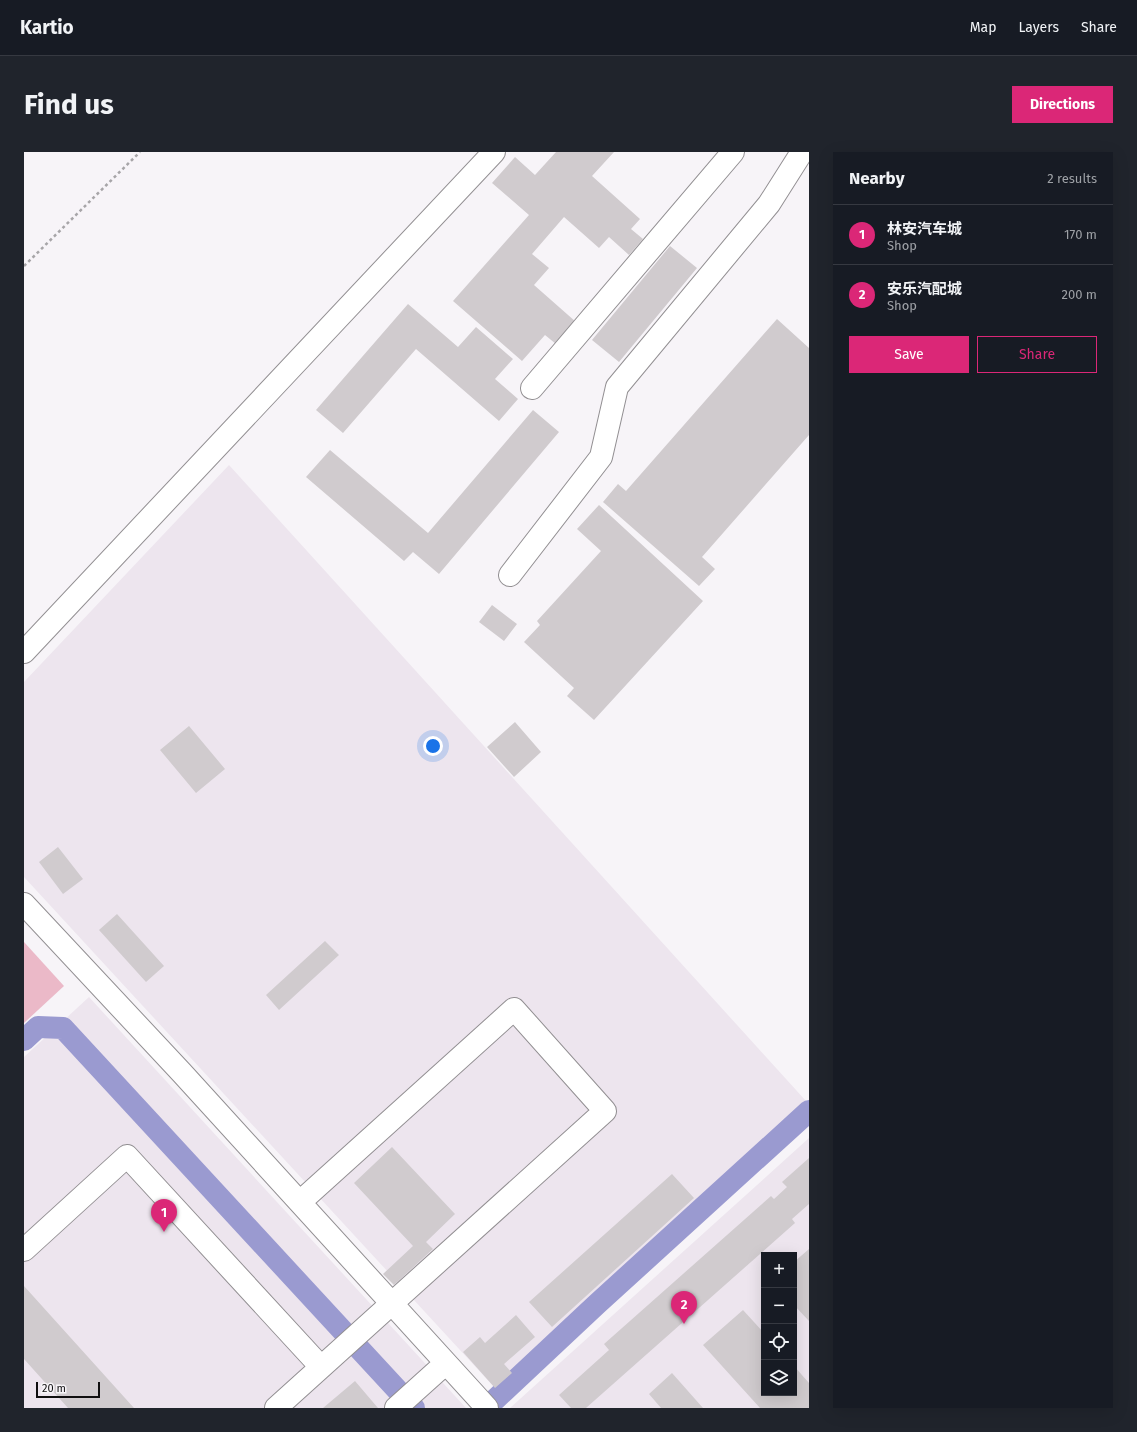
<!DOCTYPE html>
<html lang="en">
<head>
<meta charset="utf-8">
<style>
	:root { --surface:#171b24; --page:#20242c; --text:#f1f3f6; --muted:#9ea1a6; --line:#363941; --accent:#db2777 }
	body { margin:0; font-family:"Fira Sans","Noto Sans SC",sans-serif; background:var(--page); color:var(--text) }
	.controls { position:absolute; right:12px; bottom:12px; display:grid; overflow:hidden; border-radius:0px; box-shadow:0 4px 16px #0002 }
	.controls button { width:36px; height:36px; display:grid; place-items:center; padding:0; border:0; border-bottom:1px solid var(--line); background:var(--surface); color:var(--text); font:20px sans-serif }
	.scale { position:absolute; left:12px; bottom:10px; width:64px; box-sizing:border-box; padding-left:4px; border:2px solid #100f10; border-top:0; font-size:11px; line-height:14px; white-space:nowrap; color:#100f10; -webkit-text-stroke:3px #f7f4f8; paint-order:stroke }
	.you { position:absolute; left:409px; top:594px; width:14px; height:14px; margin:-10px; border:3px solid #fff; border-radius:50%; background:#1a73e8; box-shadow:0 0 0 6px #1a73e833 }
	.badge { display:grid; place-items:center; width:26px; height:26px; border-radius:50%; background:var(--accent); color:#fff; font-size:13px; font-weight:700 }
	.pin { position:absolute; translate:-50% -33px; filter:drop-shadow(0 1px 2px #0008) }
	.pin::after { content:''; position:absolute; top:21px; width:14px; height:12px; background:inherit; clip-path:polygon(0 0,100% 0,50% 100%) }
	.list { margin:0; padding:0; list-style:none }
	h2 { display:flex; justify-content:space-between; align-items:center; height:52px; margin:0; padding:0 16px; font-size:17px }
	h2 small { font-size:13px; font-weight:400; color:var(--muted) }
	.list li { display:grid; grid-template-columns:26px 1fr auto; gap:12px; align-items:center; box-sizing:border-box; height:60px; padding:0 16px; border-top:1px solid var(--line) }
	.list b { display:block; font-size:15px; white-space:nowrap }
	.list p { margin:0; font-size:13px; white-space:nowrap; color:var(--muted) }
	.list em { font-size:13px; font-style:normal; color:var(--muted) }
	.actions { display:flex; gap:8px; padding:12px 16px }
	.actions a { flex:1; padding:9px 0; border:1px solid var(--accent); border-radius:0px; text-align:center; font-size:14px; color:var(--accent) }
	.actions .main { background:var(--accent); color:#fff }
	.icon { flex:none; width:22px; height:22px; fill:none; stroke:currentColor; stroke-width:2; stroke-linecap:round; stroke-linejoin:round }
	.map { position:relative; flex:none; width:785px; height:1256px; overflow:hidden; border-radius:0px }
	header { display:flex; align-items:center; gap:24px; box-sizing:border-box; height:56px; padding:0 20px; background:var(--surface); border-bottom:1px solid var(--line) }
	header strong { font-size:19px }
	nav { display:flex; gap:22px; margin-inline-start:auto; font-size:14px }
	.intro { display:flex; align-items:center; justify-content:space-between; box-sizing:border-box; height:96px; padding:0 24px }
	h1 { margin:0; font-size:28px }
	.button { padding:10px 18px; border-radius:0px; background:var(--accent); color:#fff; font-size:14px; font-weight:700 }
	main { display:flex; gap:24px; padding:0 24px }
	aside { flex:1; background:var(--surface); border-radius:0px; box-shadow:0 4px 16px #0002 }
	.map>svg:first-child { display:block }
</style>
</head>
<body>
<header>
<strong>Kartio</strong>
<nav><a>Map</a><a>Layers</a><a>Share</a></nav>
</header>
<div class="intro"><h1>Find us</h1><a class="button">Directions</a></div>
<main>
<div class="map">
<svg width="785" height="1256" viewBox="0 0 785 1256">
	<rect width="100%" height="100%" fill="#f7f4f8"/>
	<path fill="#ede5ee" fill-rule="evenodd" d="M205,313L782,949L471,1236L0,725V530Z
		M65,845L442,1256H0V905Z
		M785,986V1256H486ZM740,1103H770V1241H740Z"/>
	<path fill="#ebb9c8" d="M0,790L40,834L0,871Z"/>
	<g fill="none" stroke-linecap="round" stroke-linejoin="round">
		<path stroke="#9a9ad0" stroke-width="22" d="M0,888L14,875L39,876L390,1256
			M462,1256L573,1152L785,959"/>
	</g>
	<path fill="#d0cbce" d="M532,0H590L568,24L616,67L607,77L619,87L605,103L585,85L575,96L540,65L508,102L525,116L510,133L552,170L532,192L521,183L498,209L429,149L505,63L468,31L491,5L511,23Z
		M646,94L673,116L595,210L568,188Z
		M384,152L434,195L452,175L489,207L471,227L494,247L475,269L392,197L319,281L292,258Z
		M753,167L785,196V283L678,405L691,417L675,434L579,350L594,332L602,339Z
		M509,258L535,280L415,422L389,400L380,409L282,325L306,298L404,381Z
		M575,353L679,449L570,568L543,544L550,536L500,490L516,473L513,469L577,399L553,377Z
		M468,453L493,472L480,489L455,470Z
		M491,570L517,600L490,625L463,595Z
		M165,574L201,617L172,641L136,598Z
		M34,695L59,727L39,742L15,710Z
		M93,762L140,814L122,830L75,778Z
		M301,789L315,803L255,858L242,843Z
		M368,995L431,1062L402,1090L409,1097L370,1133L359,1122L389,1094L330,1031Z
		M785,1006V1052L768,1067L771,1071L562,1256H547L535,1243L585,1198L580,1192L747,1044L750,1047L763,1035L758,1030Z
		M648,1022L670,1046L528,1175L505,1150Z
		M785,1097V1169L770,1153V1110Z
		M0,1134L110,1256H44L0,1207Z
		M719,1158L740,1181V1241H770V1214L785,1231V1256H736L679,1193Z
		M492,1163L511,1185L480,1212L488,1221L471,1236L439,1200L456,1185L461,1191Z
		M648,1221L679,1256H637L625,1242Z
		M331,1229L354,1256H299Z"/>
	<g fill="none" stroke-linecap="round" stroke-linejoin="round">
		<defs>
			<path id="minor" d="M508,236L709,0
				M486,423L577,305L593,235L745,52L778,0
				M0,500L470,0
				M0,752L158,921L463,1256
				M0,1098L103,1004L297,1215
				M252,1256L581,959L490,857L276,1050
				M372,1256L422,1211"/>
		</defs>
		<use href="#minor" stroke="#928f92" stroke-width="24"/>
		<path stroke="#a7a5a8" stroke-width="2.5" stroke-dasharray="3 3" stroke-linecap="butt" d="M0,114L116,0"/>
		<use href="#minor" stroke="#fff" stroke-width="22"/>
	</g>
</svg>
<div class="controls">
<button>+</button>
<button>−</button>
<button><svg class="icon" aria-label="locate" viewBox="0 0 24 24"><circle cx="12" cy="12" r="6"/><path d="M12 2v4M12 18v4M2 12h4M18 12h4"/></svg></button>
<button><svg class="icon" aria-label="layers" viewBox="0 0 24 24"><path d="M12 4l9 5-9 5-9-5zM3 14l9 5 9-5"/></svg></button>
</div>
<div class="scale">20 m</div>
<div class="you"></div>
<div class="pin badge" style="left:140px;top:1080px">1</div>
<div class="pin badge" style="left:660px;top:1172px">2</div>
</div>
<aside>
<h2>Nearby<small>2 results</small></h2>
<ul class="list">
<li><span class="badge">1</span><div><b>林安汽车城</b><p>Shop</p></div><em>170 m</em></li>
<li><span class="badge">2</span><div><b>安乐汽配城</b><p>Shop</p></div><em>200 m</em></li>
</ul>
<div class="actions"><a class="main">Save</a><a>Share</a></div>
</aside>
</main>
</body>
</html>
